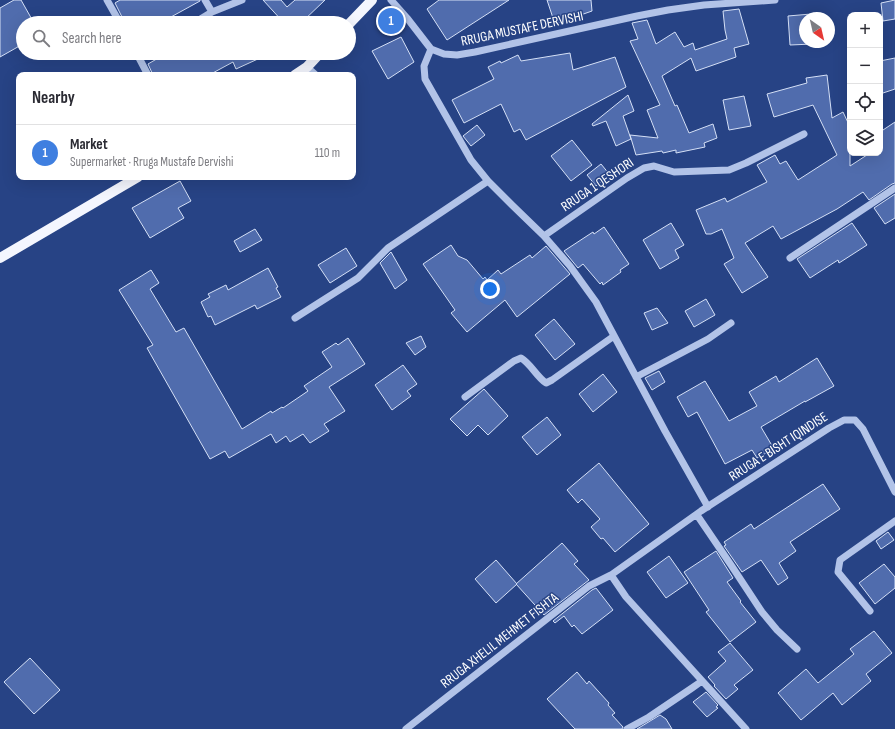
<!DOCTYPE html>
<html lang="en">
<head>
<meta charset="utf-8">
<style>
	:root { --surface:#fff; --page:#f2f2f3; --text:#2b2b33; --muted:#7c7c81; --line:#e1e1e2; --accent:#847c52 }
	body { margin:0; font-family:"Sofia Sans Condensed",sans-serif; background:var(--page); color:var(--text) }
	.controls { position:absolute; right:12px; top:12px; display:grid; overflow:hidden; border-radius:8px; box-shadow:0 4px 16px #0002 }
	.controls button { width:36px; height:36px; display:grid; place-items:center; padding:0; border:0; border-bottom:1px solid var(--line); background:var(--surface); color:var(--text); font:20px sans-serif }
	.compass { position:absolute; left:799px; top:12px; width:36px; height:36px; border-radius:50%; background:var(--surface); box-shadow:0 4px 16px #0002; rotate:146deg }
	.you { position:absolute; left:490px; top:289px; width:14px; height:14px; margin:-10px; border:3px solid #fff; border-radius:50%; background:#1a73e8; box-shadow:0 0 0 6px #1a73e833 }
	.badge { display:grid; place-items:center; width:26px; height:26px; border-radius:50%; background:var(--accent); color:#fff; font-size:13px; font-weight:700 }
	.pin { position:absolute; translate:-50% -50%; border:2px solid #fff; box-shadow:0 1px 4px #0006 }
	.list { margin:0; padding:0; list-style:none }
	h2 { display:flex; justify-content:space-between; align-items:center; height:52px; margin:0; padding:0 16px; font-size:17px }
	h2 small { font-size:13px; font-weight:400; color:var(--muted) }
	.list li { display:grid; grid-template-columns:26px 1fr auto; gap:12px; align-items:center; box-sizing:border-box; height:56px; padding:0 16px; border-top:1px solid var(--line) }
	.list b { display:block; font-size:15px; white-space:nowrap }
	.list p { margin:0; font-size:13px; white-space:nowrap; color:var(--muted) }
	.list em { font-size:13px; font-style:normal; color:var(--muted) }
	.icon { flex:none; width:22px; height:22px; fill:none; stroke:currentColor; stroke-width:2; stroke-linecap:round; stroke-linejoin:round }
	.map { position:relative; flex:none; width:895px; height:729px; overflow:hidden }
	.search { position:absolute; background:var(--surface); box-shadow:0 4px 16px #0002; left:16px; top:16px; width:340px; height:44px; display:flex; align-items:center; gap:10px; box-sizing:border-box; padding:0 14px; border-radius:22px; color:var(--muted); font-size:15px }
	.panel { position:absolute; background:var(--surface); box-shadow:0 4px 16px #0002; left:16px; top:72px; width:340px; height:108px; border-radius:8px }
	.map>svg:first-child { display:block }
</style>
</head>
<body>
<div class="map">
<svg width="895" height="729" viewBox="0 0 895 729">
	<rect width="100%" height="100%" fill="#274385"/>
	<path fill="#506cad" stroke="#d5e0f6" d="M14,0H21L34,23H23V44L0,57V8Z
		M120,0H200V1L160,23H125L115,3Z
		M263,0H281L287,7L295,0H325L301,23H284Z
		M439,0H509L447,40L427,9Z
		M547,0H591L592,11L555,24Z
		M895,0V19L883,21L881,3Z
		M739,9L749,44L734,48L736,57L696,71L691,58L662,76L675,106L677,105L689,133L713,124L717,138L704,143L705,147L676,153V150L663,153L662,151L636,155L630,135L658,138L647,110L660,105L630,41L638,39L632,23L647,20L656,44L675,32L684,47L693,43L695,50L727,39L725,30L723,11Z
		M811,14V18H805V42H813V44L790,45L788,16Z
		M401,37L414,62L388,79L372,51Z
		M167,53H271L236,69L233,62L209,75H153L148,64Z
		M570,53L573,70L615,57L626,87L526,140L520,129L514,132L501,104L464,123L452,100L494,79L488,67L500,61L501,63L518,55L521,61Z
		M895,58V89L880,94V61Z
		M827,75L832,118L843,112L850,127V166L870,153H880V132L895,122V183L892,184L869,200L863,192L837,209L781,239L773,226L745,243L768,277L742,293L724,264L734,258L722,229L711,234H706L696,210L725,198L727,202L767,182L757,165L775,155L780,164L786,161L798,180L837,155L813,105L774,117L767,94L807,83L806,78Z
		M628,95L634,111L623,116L631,139L616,146L606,121L593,126L592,124Z
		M744,96L751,126L729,130L723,100Z
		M477,125L485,135L471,146L463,136Z
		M572,140L592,165L571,181L551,156Z
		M601,164L610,175L596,186L587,175Z
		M180,181L191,201L178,208L184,218L150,238L132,208Z
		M895,194V218L885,224L874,208Z
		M671,223L684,245L675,250L679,258L660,269L643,240Z
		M852,223L867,245L839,263L838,260L810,278L797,259Z
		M604,227L629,264L620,270L621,272L603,285L602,282L600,284L583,264L578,268L564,251L593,232L594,234Z
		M255,229L262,240L240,252L234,241Z
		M451,245L458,256L467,260L483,279L485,277L487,280L498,270L501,274L530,255L532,258L546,246L570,274L517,317L505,300L467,332L451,313L455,310L423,264Z
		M346,248L357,266L330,283L318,265Z
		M391,252L407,280L395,289L380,263Z
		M268,268L278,287L276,288L281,297L257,309L255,305L215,325L211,316L208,317L201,302L210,297L208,294L226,285L228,290Z
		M151,270L159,283L150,289L176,332L184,328L242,429L271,411L272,413L282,407L283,408L308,391L304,386L332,367L322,352L336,343L338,345L348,338L365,364L329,387L345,411L324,424L329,431L310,443L303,434L290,442L286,436L276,443L271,434L229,458L225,451L210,459L147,348L153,345L119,290Z
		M706,299L715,315L694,327L685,311Z
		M657,308L668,323L652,330L644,313Z
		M554,319L575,344L555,360L535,335Z
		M421,336L426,347L415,355L406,343Z
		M817,358L834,386L805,402V401L761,427L774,449L757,458L752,450L725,464L697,412L688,417L677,397L705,381L729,421L757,406L749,392L776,376L779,382Z
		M403,365L417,384L407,391L411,396L392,410L375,385Z
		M659,371L665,382L652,390L645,378Z
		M603,374L617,392L593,412L579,394Z
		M484,389L508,416L488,435L478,425L467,436L450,419Z
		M547,417L561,435L537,455L522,437Z
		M599,463L649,524L615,552L603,538L601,539L591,527L600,519L582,499L578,503L567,490Z
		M823,484L840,509L790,542L796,551L779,563L788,578L778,585L761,560L742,572L724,546L726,545L724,542L751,524L754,529Z
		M888,532L894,540L881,549L876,541Z
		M562,543L578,561L574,564L589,580L544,615L516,584Z
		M716,551L733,578L727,582L741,601L740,602L756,622L730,642L706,612L709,610L684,572Z
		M669,556L688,583L666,598L647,572Z
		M496,560L517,584L496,603L475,579Z
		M884,564L895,577V588L875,604L859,583Z
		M596,588L613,610L582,634L574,625L572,627L564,616L555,623L553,621L592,590Z
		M874,631L892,653L866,674L871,681L842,705L833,693L801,720L778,693L806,669L818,683L854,654L850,649Z
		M730,643L753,670L734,685L738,689L726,699L714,686L715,685L708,677L726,661L718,652Z
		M30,658L60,690L34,714L4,682Z
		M577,672L587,684L589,681L609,703L608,705L615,713L612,715L623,727L622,729H575L547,699Z
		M706,692L718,705L716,707L718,708L707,717L693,702Z
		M660,715L666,719L672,729H637Z"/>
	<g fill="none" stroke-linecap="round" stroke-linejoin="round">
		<path stroke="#b2c3e8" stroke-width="7" d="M107,0L120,23
			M205,0L212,12
			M391,0L407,18L431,49L444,54L457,55L475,52L637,16L668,10L704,5L775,0
			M194,23L212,12L242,0
			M431,49L424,66L425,79L471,160L488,181L512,205L544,236L570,266L596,302L665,431L708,507
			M143,53L138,56L148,75
			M307,67L316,75
			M544,236L627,178L644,168L654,166L674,172L729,170L746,163L804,134
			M790,258L895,188
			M295,318L358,278L388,248L488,181
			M636,377L708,339L731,323
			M465,397L514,361L521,358C531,364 536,376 546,383L552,380L614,336
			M697,515L731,565L762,612L777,630L797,649
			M870,611L838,572L840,560L895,521
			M406,729L589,586L611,575
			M627,729L649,717L692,688L702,681
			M746,729L626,597L611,575L701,511L829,428L844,420H855L863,429L895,492"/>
		<path stroke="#f4f6fe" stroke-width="10" d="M349,24L372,0
			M295,75L307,67L320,53
			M0,258L138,177"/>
	</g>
	<g text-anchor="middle" stroke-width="3" stroke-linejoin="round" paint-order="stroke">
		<g font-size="14" fill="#fff" stroke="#274385">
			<text transform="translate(522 28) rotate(-12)" y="5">RRUGA MUSTAFE DERVISHI</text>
			<text transform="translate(597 184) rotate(-34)" y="5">RRUGA 1 QESHORI</text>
			<text transform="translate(778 446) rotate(-33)" y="5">RRUGA E BISHT IQINDISE</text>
			<text transform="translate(499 640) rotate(-38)" y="5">RRUGA XHELIL MEHMET FISHTA</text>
		</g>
	</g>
</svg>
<div class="controls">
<button>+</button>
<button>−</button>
<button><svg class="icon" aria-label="locate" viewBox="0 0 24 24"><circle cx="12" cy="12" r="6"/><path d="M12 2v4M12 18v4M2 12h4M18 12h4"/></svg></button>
<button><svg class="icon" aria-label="layers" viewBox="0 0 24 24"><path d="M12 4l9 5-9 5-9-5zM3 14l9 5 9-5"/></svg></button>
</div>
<svg class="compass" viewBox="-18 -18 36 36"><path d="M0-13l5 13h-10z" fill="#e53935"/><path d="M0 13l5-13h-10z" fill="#7c7c81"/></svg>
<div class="you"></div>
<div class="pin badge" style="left:391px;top:21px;background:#3f7fe0">1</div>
<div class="search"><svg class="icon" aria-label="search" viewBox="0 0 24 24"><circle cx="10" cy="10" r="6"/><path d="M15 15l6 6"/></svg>Search here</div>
<section class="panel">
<h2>Nearby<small></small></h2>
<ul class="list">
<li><span class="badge" style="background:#3f7fe0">1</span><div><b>Market</b><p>Supermarket · Rruga Mustafe Dervishi</p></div><em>110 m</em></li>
</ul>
</section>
</div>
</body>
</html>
